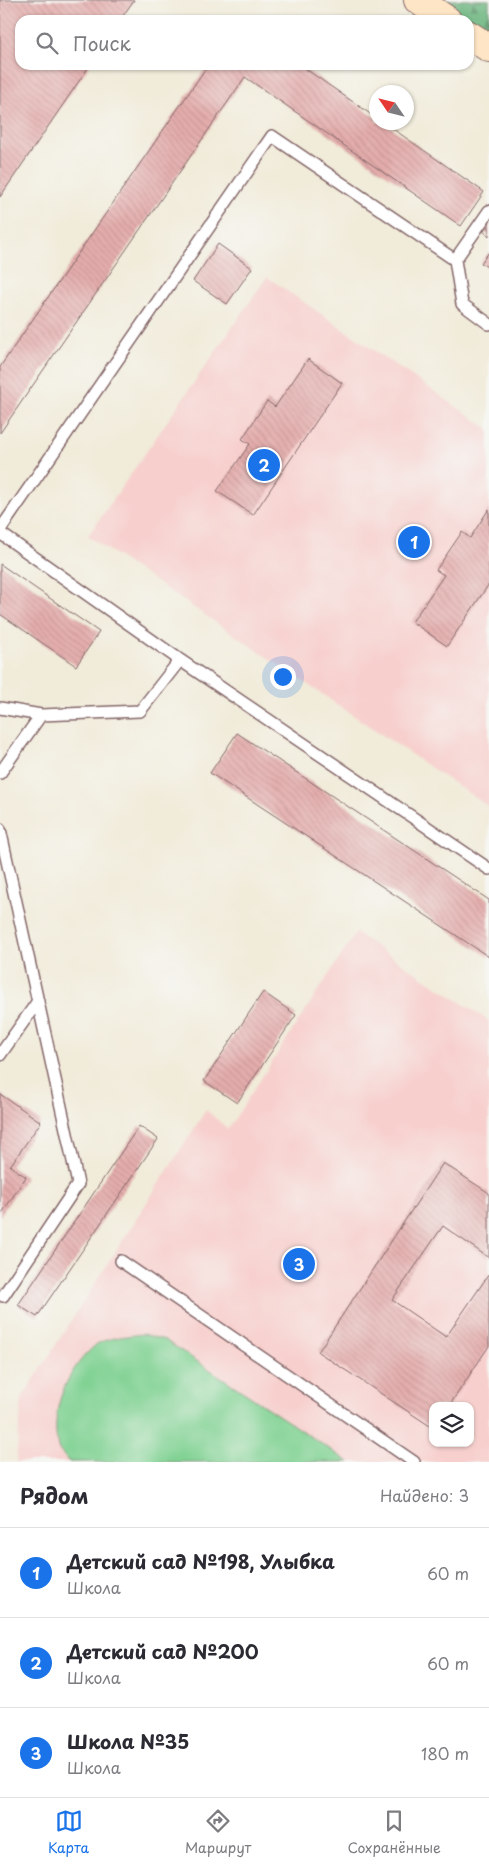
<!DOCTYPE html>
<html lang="ru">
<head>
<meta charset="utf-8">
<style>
	:root { --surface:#fff; --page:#f7f7f7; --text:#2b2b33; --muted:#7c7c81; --line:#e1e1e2; --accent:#1a73e8 }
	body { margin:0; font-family:"Playpen Sans",sans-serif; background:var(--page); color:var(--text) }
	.controls { position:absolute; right:15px; bottom:15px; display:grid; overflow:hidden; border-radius:10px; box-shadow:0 1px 4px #0004 }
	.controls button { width:45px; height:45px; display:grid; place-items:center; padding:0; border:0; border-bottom:1px solid var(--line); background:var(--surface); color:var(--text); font:25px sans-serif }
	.compass { position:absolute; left:369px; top:85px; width:45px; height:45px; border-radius:50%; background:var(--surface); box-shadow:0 1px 4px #0004; rotate:305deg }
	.you { position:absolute; left:282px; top:676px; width:18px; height:18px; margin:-12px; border:4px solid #fff; border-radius:50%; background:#1a73e8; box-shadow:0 0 0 8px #1a73e833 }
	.badge { display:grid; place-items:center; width:32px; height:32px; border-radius:50%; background:var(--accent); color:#fff; font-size:16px; font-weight:700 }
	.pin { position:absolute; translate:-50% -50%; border:2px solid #fff; box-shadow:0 1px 5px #0006 }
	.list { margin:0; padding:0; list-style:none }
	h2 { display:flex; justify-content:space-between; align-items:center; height:65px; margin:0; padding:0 20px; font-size:21px }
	h2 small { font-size:16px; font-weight:400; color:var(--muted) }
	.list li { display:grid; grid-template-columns:32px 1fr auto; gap:15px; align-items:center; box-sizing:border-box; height:90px; padding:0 20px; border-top:1px solid var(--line) }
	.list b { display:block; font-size:19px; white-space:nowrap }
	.list p { margin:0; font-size:16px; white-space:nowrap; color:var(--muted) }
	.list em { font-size:16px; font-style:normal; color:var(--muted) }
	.icon { flex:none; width:28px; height:28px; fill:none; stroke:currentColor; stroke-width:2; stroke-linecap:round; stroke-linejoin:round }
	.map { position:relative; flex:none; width:489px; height:1462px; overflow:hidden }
	.search { position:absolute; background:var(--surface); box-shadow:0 1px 4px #0004; left:15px; right:15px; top:15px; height:55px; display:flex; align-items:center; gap:12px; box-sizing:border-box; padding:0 18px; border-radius:15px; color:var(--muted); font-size:19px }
	.sheet { height:335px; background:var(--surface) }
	nav { display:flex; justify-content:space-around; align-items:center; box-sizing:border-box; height:70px; border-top:1px solid var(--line); background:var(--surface); font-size:14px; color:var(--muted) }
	nav a { display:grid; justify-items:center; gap:2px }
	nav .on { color:var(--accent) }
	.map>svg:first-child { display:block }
</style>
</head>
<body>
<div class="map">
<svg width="489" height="1462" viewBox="0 0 489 1462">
	<defs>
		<pattern id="forest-firs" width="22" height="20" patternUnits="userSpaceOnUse" patternTransform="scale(1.25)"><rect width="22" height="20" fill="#67b37c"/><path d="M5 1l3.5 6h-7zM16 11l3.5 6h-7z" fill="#579166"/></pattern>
		<pattern id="building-back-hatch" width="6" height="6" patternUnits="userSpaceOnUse" patternTransform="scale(1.25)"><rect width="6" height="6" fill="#e4adac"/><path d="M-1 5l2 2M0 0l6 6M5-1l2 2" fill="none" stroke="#c59494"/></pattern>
	</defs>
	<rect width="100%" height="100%" fill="#f6f6f2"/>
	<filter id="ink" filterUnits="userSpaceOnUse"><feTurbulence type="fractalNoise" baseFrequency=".02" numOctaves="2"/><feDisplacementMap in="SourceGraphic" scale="10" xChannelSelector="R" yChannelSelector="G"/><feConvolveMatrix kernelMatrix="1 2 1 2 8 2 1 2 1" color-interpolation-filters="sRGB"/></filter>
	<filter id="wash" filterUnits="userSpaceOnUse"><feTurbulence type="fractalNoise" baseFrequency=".0096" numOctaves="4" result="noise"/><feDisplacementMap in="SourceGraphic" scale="20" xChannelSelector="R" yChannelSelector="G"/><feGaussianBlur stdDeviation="1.12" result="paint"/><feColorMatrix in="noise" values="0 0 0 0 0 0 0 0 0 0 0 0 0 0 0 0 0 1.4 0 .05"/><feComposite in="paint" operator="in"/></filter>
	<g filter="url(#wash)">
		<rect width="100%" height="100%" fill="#f1ebd9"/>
		<path fill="#f7d0ce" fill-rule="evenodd" d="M267,277L489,429V807L88,536Z
			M356,933L489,1021V1462H16L22,1398L206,1110L228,1129ZM433,1406H470V1443H433Z"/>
		<path fill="url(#forest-firs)" stroke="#586954" d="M431,0H489V38L469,25V20H462Z"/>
		<path fill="#7fd192" stroke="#64785e" d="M142,1334L165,1340L349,1462H69C66,1457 59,1452 58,1447C49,1410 68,1367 97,1344C108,1337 130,1336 142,1334Z"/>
		<g id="blocks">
			<path fill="url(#building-back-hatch)" d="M0,0H134L120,20H20V65H90L0,197Z
				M208,65H300L376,118V122H383L484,192L461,226L245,77L0,433V367Z
				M489,222V236L483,231Z
				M218,244L252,268L227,304L193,281Z
				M489,252V268L481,263Z
				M308,359L342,383L253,515L217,491L250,444L242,439L267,401L275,407Z
				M489,509V584L447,646L412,622L444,575L436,570L462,532L470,538Z
				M0,564L99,632L76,666L0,614Z
				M237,733L489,900V957L210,773Z
				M263,992L296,1015L237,1103L204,1081Z
				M0,1094L41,1122L10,1166L26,1177L0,1216Z
				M139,1126L158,1139L37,1317L18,1305Z
				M443,1163L489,1193V1258L443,1226L392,1300L446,1337L489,1274V1346L449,1406H433V1428L318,1352Z"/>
		</g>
	</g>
	<g filter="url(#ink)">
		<use href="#blocks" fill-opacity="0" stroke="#846668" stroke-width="1"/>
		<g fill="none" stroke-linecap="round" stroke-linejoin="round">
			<defs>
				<path id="lane" d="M455,260L462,304L489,324
					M0,530L272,136L455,260L489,211
					M0,533L180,660L489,869
					M0,708L41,715
					M0,773L41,715L140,711L180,660
					M0,829L78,1184L3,1296
					M0,1055L38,1001
					M121,1261L414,1462"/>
				<path id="secondary" d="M418,0L447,20
					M469,35L489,48"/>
			</defs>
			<use href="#lane" stroke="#846668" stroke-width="14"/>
			<use href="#secondary" stroke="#846668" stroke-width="30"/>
			<use href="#lane" stroke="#fff" stroke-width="11"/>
			<use href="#secondary" stroke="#fee5c5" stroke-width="28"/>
		</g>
	</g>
</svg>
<div class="controls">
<button><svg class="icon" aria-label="layers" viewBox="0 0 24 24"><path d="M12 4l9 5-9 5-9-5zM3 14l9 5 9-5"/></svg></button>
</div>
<svg class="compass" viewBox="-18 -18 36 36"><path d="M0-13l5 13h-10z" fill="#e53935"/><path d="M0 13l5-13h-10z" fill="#7c7c81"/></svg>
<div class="you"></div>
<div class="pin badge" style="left:414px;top:542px">1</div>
<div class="pin badge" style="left:264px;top:465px">2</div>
<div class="pin badge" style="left:299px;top:1264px">3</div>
<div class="search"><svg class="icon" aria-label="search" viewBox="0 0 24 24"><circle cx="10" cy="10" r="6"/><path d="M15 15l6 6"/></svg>Поиск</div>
</div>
<section class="sheet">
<h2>Рядом<small>Найдено: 3</small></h2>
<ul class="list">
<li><span class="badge">1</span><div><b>Детский сад №198, Улыбка</b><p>Школа</p></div><em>60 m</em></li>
<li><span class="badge">2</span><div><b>Детский сад №200</b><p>Школа</p></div><em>60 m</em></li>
<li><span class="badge">3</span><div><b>Школа №35</b><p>Школа</p></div><em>180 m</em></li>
</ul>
</section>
<nav>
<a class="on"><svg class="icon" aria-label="map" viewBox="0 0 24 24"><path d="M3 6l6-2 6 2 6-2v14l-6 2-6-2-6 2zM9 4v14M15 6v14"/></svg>Карта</a>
<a><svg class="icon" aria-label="directions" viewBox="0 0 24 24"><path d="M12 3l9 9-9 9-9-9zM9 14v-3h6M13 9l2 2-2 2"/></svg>Маршрут</a>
<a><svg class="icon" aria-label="saved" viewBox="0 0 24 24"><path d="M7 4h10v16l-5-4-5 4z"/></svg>Сохранённые</a>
</nav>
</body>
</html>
